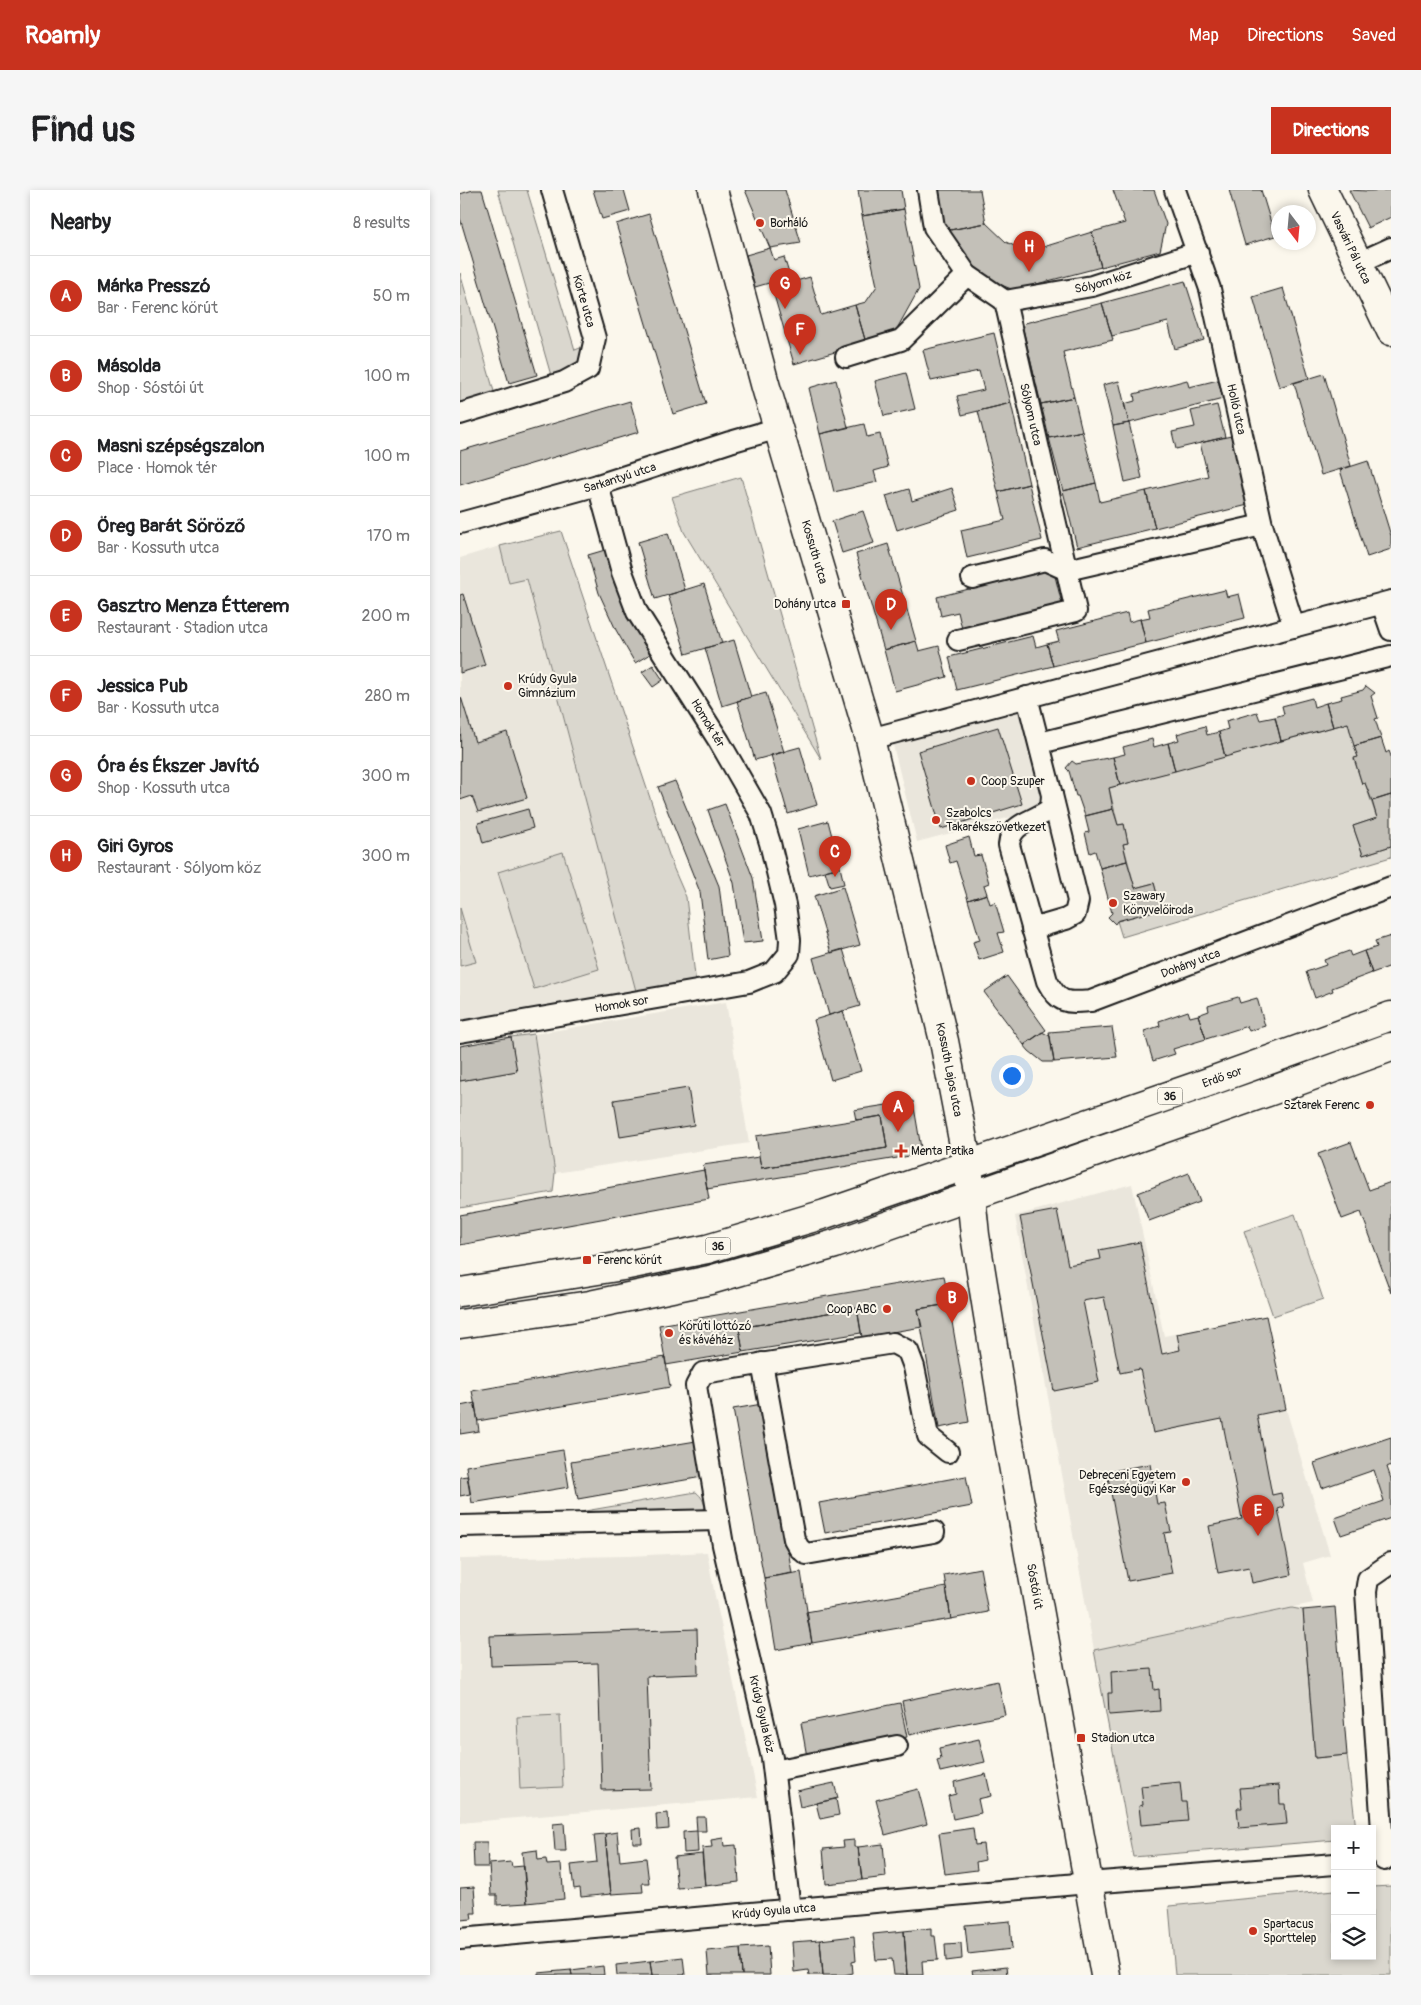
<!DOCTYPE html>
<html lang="en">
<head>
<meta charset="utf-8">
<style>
	:root { --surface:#fff; --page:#f6f6f6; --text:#202124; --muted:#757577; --line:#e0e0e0; --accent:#c8321e }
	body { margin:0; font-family:Pangolin,sans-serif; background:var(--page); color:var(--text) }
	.controls { position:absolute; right:15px; bottom:15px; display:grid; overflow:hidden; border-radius:0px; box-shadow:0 2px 8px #0003 }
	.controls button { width:45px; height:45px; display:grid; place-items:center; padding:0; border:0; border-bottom:1px solid var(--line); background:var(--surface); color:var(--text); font:25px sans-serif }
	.compass { position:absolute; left:811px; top:15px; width:45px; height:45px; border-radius:50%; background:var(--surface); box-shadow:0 2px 8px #0003; rotate:164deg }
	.you { position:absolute; left:551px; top:885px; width:18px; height:18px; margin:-12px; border:4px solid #fff; border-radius:50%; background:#1a73e8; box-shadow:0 0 0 8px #1a73e833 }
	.badge { display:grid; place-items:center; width:32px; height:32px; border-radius:50%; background:var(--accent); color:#fff; font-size:16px; font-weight:700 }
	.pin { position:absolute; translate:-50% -41px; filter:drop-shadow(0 1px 2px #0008) }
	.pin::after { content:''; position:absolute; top:26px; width:18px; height:15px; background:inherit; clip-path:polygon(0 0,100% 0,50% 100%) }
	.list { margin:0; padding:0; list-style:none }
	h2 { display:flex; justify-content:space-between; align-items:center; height:65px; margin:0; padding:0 20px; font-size:21px }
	h2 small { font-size:16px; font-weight:400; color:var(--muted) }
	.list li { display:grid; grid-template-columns:32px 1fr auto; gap:15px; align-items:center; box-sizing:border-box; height:80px; padding:0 20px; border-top:1px solid var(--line) }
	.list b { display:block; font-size:19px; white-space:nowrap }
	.list p { margin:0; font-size:16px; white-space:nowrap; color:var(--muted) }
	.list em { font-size:16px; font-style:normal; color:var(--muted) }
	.icon { flex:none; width:28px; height:28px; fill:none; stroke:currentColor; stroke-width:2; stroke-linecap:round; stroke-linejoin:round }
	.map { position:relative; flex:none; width:931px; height:1785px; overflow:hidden; border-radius:0px }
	header { display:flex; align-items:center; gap:30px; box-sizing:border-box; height:70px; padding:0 25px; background:var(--accent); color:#fff }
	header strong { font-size:24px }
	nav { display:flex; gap:28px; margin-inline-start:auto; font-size:18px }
	.intro { display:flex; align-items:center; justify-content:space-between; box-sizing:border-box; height:120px; padding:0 30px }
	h1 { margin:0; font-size:35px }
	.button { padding:12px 22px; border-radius:0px; background:var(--accent); color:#fff; font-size:18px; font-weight:700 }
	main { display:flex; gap:30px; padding:0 30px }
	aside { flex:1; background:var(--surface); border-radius:0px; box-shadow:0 2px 8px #0003 }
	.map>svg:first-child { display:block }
</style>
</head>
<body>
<header>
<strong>Roamly</strong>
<nav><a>Map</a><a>Directions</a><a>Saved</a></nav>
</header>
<div class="intro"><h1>Find us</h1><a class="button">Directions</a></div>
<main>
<aside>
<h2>Nearby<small>8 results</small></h2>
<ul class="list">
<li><span class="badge">A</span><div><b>Márka Presszó</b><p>Bar · Ferenc körút</p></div><em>50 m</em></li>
<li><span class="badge">B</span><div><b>Másolda</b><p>Shop · Sóstói út</p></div><em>100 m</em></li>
<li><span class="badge">C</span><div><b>Masni szépségszalon</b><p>Place · Homok tér</p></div><em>100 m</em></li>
<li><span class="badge">D</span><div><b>Öreg Barát Söröző</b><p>Bar · Kossuth utca</p></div><em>170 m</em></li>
<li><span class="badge">E</span><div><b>Gasztro Menza Étterem</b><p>Restaurant · Stadion utca</p></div><em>200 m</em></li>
<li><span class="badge">F</span><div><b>Jessica Pub</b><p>Bar · Kossuth utca</p></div><em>280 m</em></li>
<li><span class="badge">G</span><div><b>Óra és Ékszer Javító</b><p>Shop · Kossuth utca</p></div><em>300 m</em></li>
<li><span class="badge">H</span><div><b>Giri Gyros</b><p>Restaurant · Sólyom köz</p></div><em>300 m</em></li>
</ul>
</aside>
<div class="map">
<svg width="931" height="1785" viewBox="0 0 931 1785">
	<rect width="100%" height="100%" fill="#fbf7ec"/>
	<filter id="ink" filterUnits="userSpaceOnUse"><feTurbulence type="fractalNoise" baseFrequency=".02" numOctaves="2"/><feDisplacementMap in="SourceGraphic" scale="10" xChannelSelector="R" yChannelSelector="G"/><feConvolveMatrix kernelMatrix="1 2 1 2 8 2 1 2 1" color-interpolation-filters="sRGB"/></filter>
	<g filter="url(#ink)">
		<path fill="#eae6dc" d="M40,356L49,393L66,388L176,801L0,830V368Z
			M559,516L585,618L457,652L432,551Z
			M266,812L289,953L95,983L74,844Z
			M672,994L704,1146L806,1126L826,1219L870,1365L843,1373L853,1413L634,1460L555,1026Z
			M247,1362L255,1406L298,1607L0,1633V1369L169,1366Z"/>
		<path fill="#dad7ce" stroke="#7b7a75" d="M38,0H67L115,160L128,155L127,171L92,189Z
			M0,83L35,205L0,212Z
			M281,287L352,538L361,569L224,342L212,307Z
			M101,341L213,677L226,707L236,795L176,801L67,389L49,393L40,356Z
			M888,533L898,567L894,569L902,594L905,593L917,628L893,636L903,665L931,656V667L662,747L657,731L701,719L694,693L675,698L663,654L668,653L664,634L658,635L649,598Z
			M103,662L139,779L74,799L38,682Z
			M0,718L16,772L0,776Z
			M74,844L95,983L93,1002L0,1018V891L56,881L51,847Z
			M835,1024L863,1109L813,1126L784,1041Z
			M236,1302C242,1307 244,1311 245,1318L239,1323L121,1326V1323L125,1321Z
			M832,1418L843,1420L855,1568L887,1565L896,1639H875V1650L673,1667L634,1460Z
			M100,1525L103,1597L60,1599L57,1527Z
			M931,1696V1785H715L709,1716L875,1700V1766H912V1697Z"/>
		<path fill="#c3c0b8" stroke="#1c1c1c" d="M13,0H22L77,185L49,193L0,28V4Z
			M133,0H164L170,21L142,29Z
			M285,0H325L341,53L310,58Z
			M398,0H441L444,19L402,26Z
			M477,0H520L526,33L485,41Z
			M653,0H694L706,34L700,61L641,77L632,42L665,33Z
			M769,0H801L815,46L785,55Z
			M889,0L907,1L931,0V27L908,38Z
			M444,19L459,99L434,144L406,153L395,115L406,112L417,96L402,26Z
			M189,24L246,214L213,224L156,34Z
			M526,33L546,52L567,62L632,42L641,77L554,100L523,88L485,41Z
			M310,58L314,70L324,67L330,87L295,97L286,65Z
			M350,87L361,125L395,115L406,153L334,174L312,98Z
			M725,91L744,150L715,159L708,132L652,146L642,113Z
			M823,98L849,188L819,197L793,107Z
			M642,113L653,150L603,162L614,207L581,214L563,139L565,133Z
			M534,143L551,213L502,225L497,206L524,200L519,181L471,191L463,160Z
			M446,183L455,219L424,226L415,191Z
			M864,184L891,276L861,285L834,193Z
			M376,190L388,237L360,244L349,198Z
			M727,190L729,197L758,190L763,209L669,233L664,214L675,211L674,204Z
			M659,191L669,233L653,236L643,195Z
			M614,207L622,241L589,248L581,214Z
			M170,211L179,242L0,295V261Z
			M551,213L569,294L538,302L518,221Z
			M757,215L765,247L716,259L712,242L735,237L731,221Z
			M669,233L682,288L665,292L653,236Z
			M404,234L407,247L420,244L428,277L414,281L417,292L374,302L360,244Z
			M622,241L636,293L603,301L589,248Z
			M771,246L788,315L695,338L686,301L748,286L740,253Z
			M908,271L931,346V359L907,367L880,280Z
			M636,293L640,312L686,301L695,338L617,357L603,301Z
			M569,294L582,350L507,368L501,340L545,330L538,302Z
			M492,298L499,320L437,340L426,306L449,299L452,311Z
			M403,321L414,353L382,363L372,331Z
			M208,343L225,400L195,409L178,352Z
			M428,354L456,451L424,460L396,364Z
			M145,360L156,397L171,433L190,464L175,473L156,440L139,403L128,365Z
			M593,378L602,414L502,439L498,422L481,426L477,407Z
			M244,394L262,453L226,464L208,405Z
			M765,400L767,407L779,404L785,428L686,453L680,429L690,427L688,419Z
			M3,404L25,475L0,483V405Z
			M667,423L669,432L680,429L686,453L593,476L587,454L599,451L596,441Z
			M573,446L576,457L587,454L593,476L497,500L489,467Z
			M274,450L291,507L262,516L245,458Z
			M456,451L459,461L479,456L487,487L435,501L424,460Z
			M193,475L203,490L193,497L182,482Z
			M906,496L915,503L911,506L918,528L915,529L921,548L894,556L888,533L873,537L866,513L882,509L881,506L903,500Z
			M306,503L324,562L295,570L277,511Z
			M1,507L15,552L47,542L67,608L18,622L12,606L0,610Z
			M852,508L854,517L866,513L873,537L821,551L815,527L824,524L822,516Z
			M797,522L800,530L815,527L821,551L765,567L759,542L768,539L766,531Z
			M745,536L747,545L759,542L765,567L715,581L708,553L719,550L717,544Z
			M538,537L562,614L481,639L458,561Z
			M921,548L926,563L929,561L931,566V605L912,611L905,593L902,594L894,568L898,567L894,556Z
			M692,549L694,557L708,553L715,581L660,595L653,567L665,564L663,557Z
			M340,557L357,615L328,624L311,565Z
			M653,567L660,595L649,598L653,619L625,626L618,606H616L609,581L606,578L612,571L616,574Z
			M215,591L259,696L268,766L248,770L240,702L198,597Z
			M931,605V656L903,665L893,636L917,628L912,611Z
			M265,614L293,688L303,751L283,753L274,693L248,620Z
			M68,619L73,638L23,653L18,633Z
			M653,619L658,635L664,634L668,653L663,654L667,671L640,678L635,661L630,663L625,643L629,642L625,626Z
			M368,631L380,677L349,685L338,639Z
			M509,647L514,666L521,665L529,693L524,695L527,704L508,710L496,671L490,673L485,655Z
			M667,671L675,698L694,693L701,719L657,731L655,734L648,727L652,723L640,678Z
			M380,677L384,694L370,697L365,681Z
			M383,697L400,755L371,763L354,706Z
			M527,704L530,714L535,712L544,742L538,743L544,762L519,770L513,752L520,750L508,710Z
			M931,746V776L912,783L904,761L917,757L915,751Z
			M383,759L400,816L369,825L353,768Z
			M889,761L891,766L904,761L912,783L872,798L873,801L855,808L846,782L866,775L864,770Z
			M547,786L586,840L564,855L524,802Z
			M778,807L780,813L797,808L805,836L789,841L787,836L746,849L738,825L749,821L748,816Z
			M383,821L401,881L371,890L354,830Z
			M728,821L730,827L738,825L746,849L713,859L715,864L693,871L684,841L700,836L699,831Z
			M652,837L657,867L594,872L589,842Z
			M582,842L590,846L594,872H583L569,861L564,855Z
			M51,847L57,881L0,891V856Z
			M228,898L234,935L160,947L154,910Z
			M453,911L462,964L247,999L243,975L299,967L301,978L427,958L422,926L396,930L394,920Z
			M422,926L427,958L301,978L296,946Z
			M891,952L909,1000L931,992V1103L901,1022L882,1029L858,964Z
			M244,980L249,1009L0,1055V1025Z
			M729,983L740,1012L689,1031L678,1003Z
			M597,1020L608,1075L641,1069L639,1060L680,1052L702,1164L720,1160L717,1144L806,1126L826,1219L797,1225L812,1305L821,1303L824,1317L818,1319L831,1385L792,1393L789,1377L758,1383L749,1336L782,1329L762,1229L693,1243L680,1179L660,1183L644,1107L623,1111L639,1192L594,1201L560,1027Z
			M484,1086L489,1114L458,1119L462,1137L402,1147L397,1118L279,1138L283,1162L206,1175L199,1135Z
			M489,1114L509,1232L479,1238L458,1119Z
			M397,1118L401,1143L283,1162L279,1138Z
			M205,1167L210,1197L18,1231L12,1201Z
			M15,1213L19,1241L0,1244V1216Z
			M302,1214L332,1383L304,1388L273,1219Z
			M931,1247V1275L927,1277L931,1289V1328L881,1345L875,1328L924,1311L914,1280L862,1298L854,1273Z
			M236,1251L242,1287L118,1309L111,1272Z
			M103,1260L109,1297L12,1313L6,1276Z
			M690,1274L697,1314L705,1313L711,1342L704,1343L712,1383L668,1391L647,1282Z
			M7,1286L10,1304L0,1306V1287Z
			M506,1286L512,1316L365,1343L359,1313Z
			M520,1378L528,1422L491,1429L484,1385Z
			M341,1382L352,1453L316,1460L304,1388Z
			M486,1397L491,1429L352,1453L346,1422Z
			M875,1417L887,1565L855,1568L843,1420Z
			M237,1439L238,1484L187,1486L191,1599L142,1600L138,1473L31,1476L30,1446Z
			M692,1479L694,1500L699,1499L700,1521L649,1525L648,1503H652L651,1482Z
			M538,1491L545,1525L449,1545L442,1511Z
			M440,1513L447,1547L347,1567L341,1533Z
			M519,1549L525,1572L480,1582L477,1570L481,1569L479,1558Z
			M526,1584L531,1606L518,1609L521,1623L493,1629L488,1606L496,1604L494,1592Z
			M720,1592L722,1612H726L728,1631L681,1635L679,1616L683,1615L681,1596Z
			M374,1593L378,1608L340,1617L337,1601Z
			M819,1595L820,1614H825L827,1634L779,1638L777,1618H782L780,1598Z
			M458,1599L467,1634L425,1645L416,1610Z
			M376,1609L379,1625L360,1629L356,1613Z
			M208,1623L209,1639L197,1640L196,1624Z
			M236,1627H245L246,1641H237Z
			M104,1633L106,1661H95L93,1634Z
			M181,1638L182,1653H173L172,1639Z
			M513,1638L515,1655L523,1654L525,1670L516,1672L517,1680L485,1684L479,1643Z
			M237,1641L238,1662L224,1663L223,1642Z
			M157,1642L160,1671L186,1668L189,1693H182L183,1702L151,1704L145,1644Z
			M145,1644L151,1704L121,1707L120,1698L114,1699L111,1675L137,1672L134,1645Z
			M263,1648L264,1656L276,1655L279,1692L245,1696L242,1658L252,1657L251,1650Z
			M394,1650V1657H398L402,1690L366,1694L363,1659L384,1657L383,1651Z
			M13,1652H27L28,1677H14Z
			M423,1654L426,1687L402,1690L398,1657Z
			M77,1660L78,1670L86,1669L87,1675L101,1674L104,1709L67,1713L62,1662Z
			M242,1664L245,1696L217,1698L214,1667Z
			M51,1672L52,1677L64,1676L67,1713L37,1715V1705H31L29,1674Z
			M14,1697L16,1723H11L12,1729L0,1730V1698Z
			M550,1731L552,1759L508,1764L505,1735Z
			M471,1738V1746H475L478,1770L462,1771L463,1785H447L444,1741Z
			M444,1741L447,1785H434L432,1769L416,1770L413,1744Z
			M394,1746L396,1771L392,1772L393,1783L384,1785H363L360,1750Z
			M360,1750L363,1785H349L348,1780L334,1782L332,1752Z
			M501,1753L502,1769L486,1771L485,1754Z
			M308,1756L310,1785H282L280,1758Z
			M280,1758L282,1785H249L247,1761Z
			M223,1767L225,1785H192L190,1771Z
			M190,1771L192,1785H157L156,1775Z
			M143,1776L144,1785H112L111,1780Z
			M546,1777L547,1785H513L512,1781Z
			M111,1780L112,1785H78V1783Z"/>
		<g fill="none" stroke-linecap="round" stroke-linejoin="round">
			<defs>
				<g id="street">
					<path id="s1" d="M468,0L474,37L507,85L545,111L616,421L498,450"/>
					<path id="s2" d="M715,0L750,99L802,335L834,437"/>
					<path d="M898,73L931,58"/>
					<path id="s3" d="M545,111L632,96L738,62"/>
					<path d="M386,167L441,150L507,85"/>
					<path d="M0,224L104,192L128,179L135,148L92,0"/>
					<path id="s4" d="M0,333L138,295L270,252L319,238"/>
					<path d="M512,388L585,370L607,380L802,335"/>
					<path d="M922,414L931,440"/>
					<path id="s5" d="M567,507L592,605L591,618C574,633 551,631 549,655L587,791C599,814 606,813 631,811L931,697"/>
					<path d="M410,549L931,411"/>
					<path d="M580,553L931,466"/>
					<path d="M572,739L606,729L615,724L618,711L592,605"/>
					<path id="s6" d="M0,842L289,792L314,782L329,764L330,750L325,715L310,653L301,624L259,551L177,422L162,382L138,295"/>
					<path d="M302,1173L334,1349L339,1358L346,1364L474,1342"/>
					<path d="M0,1336L259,1330"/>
					<path d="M314,1581L437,1556"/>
					<path d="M924,1670L906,1402L908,1389L931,1373"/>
					<path d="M330,1720L312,1568L263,1355L236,1196L243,1183L433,1153L448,1161L454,1177L468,1246L488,1262"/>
					<path id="s7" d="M0,1749L628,1693L875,1674"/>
				</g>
				<g id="secondary">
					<path id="s8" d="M253,0L305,194L410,549L484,851L508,976L515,1045L546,1236L645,1785"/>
					<path id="s9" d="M863,0L931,141"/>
				</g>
				<g id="primary">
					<path id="s10" d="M0,1102L163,1076L247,1059L365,1024L743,894L931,826"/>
					<path d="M0,1134L130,1115L250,1090L375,1054L822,897L931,857"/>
				</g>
			</defs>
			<use href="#street" stroke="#1c1c1c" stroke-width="24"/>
			<use href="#secondary" stroke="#1c1c1c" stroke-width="31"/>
			<use href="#primary" stroke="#1c1c1c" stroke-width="31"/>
			<use href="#street" stroke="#fbf7ec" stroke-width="20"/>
			<use href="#secondary" stroke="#fbf7ec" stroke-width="28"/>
			<use href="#primary" stroke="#fbf7ec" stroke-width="28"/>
		</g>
	</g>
	<g fill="#c8321e" stroke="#fbf7ec" stroke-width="2">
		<circle cx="300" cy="33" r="5"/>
		<rect x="381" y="409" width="10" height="10" rx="2.5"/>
		<circle cx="48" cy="496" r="5"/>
		<circle cx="511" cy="591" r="5"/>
		<circle cx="476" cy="630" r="5"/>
		<circle cx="653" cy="713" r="5"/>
		<circle cx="910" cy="915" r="5"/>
		<path d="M438.5 953.5h5v5h5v5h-5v5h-5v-5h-5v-5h5z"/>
		<rect x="122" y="1065" width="10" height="10" rx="2.5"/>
		<circle cx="427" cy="1119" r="5"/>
		<circle cx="209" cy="1143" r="5"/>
		<circle cx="726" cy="1292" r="5"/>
		<rect x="616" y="1543" width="10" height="10" rx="2.5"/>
		<circle cx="793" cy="1741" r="5"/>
	</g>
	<g text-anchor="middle" stroke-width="4" stroke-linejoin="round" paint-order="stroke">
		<g fill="#fbf7ec" stroke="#5f5e5a" stroke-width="1">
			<rect x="697.5" y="897.5" width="25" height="17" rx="4"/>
			<rect x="245.5" y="1047.5" width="25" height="17" rx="4"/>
		</g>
		<g font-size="11" font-weight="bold" fill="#1c1c1c">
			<text x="710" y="910">36</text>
			<text x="258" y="1060">36</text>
		</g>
		<g font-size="12" fill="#1c1c1c" stroke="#fbf7ec" text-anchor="start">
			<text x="310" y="37">Borháló</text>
			<text x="376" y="418" text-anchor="end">Dohány utca</text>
			<text x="58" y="493">Krúdy Gyula<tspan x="58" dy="14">Gimnázium</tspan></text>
			<text x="521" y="595">Coop Szuper</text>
			<text x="486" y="627">Szabolcs<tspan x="486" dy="14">Takarékszövetkezet</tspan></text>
			<text x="663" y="710">Szawary<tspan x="663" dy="14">Könyvelőiroda</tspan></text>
			<text x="900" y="919" text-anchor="end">Sztarek Ferenc</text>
			<text x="451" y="965">Menta Patika</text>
			<text x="137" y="1074">Ferenc körút</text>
			<text x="417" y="1123" text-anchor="end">Coop ABC</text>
			<text x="219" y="1140">Körúti lottózó<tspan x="219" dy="14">és kávéház</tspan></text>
			<text x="716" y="1289" text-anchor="end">Debreceni Egyetem<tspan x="716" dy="14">Egészségügyi Kar</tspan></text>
			<text x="631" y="1552">Stadion utca</text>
			<text x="803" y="1738">Spartacus<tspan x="803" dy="14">Sporttelep</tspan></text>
		</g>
		<g font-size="12" fill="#1c1c1c" stroke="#fbf7ec">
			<text dy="4" stroke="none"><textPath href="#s9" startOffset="64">Vasvári Pál utca</textPath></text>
			<text dy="4" stroke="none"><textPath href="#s3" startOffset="100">Sólyom köz</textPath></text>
			<text transform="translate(124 111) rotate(74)" y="4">Körte utca</text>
			<text dy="4" stroke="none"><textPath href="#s2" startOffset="228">Holló utca</textPath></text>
			<text dy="4" stroke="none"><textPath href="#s1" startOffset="258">Sólyom utca</textPath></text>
			<text dy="4" stroke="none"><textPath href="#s4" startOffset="166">Sarkantyú utca</textPath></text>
			<text dy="4" stroke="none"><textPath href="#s8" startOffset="376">Kossuth utca</textPath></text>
			<text transform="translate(248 533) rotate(59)" y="4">Homok tér</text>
			<text dy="4" stroke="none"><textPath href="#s5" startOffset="474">Dohány utca</textPath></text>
			<text dy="4" stroke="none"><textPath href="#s6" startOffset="164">Homok sor</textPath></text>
			<text dy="4" stroke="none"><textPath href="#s8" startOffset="911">Kossuth Lajos utca</textPath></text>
			<text dy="4" stroke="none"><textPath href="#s10" startOffset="794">Erdő sor</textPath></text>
			<text dy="4" stroke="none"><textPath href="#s8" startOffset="1435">Sóstói út</textPath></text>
			<text transform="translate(302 1524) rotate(77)" y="4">Krúdy Gyula köz</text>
			<text dy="4" stroke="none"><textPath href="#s7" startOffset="315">Krúdy Gyula utca</textPath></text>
		</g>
	</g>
</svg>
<div class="controls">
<button>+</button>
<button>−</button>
<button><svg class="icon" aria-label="layers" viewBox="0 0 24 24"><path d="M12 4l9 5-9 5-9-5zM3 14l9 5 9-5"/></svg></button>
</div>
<svg class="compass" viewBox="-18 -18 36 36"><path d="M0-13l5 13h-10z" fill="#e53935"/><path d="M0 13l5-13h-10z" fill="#757577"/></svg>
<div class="you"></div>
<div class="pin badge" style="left:438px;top:942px">A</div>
<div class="pin badge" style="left:492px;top:1133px">B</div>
<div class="pin badge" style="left:375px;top:687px">C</div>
<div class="pin badge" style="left:431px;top:440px">D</div>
<div class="pin badge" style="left:798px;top:1346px">E</div>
<div class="pin badge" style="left:340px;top:165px">F</div>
<div class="pin badge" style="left:325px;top:119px">G</div>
<div class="pin badge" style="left:569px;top:82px">H</div>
</div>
</main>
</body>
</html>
